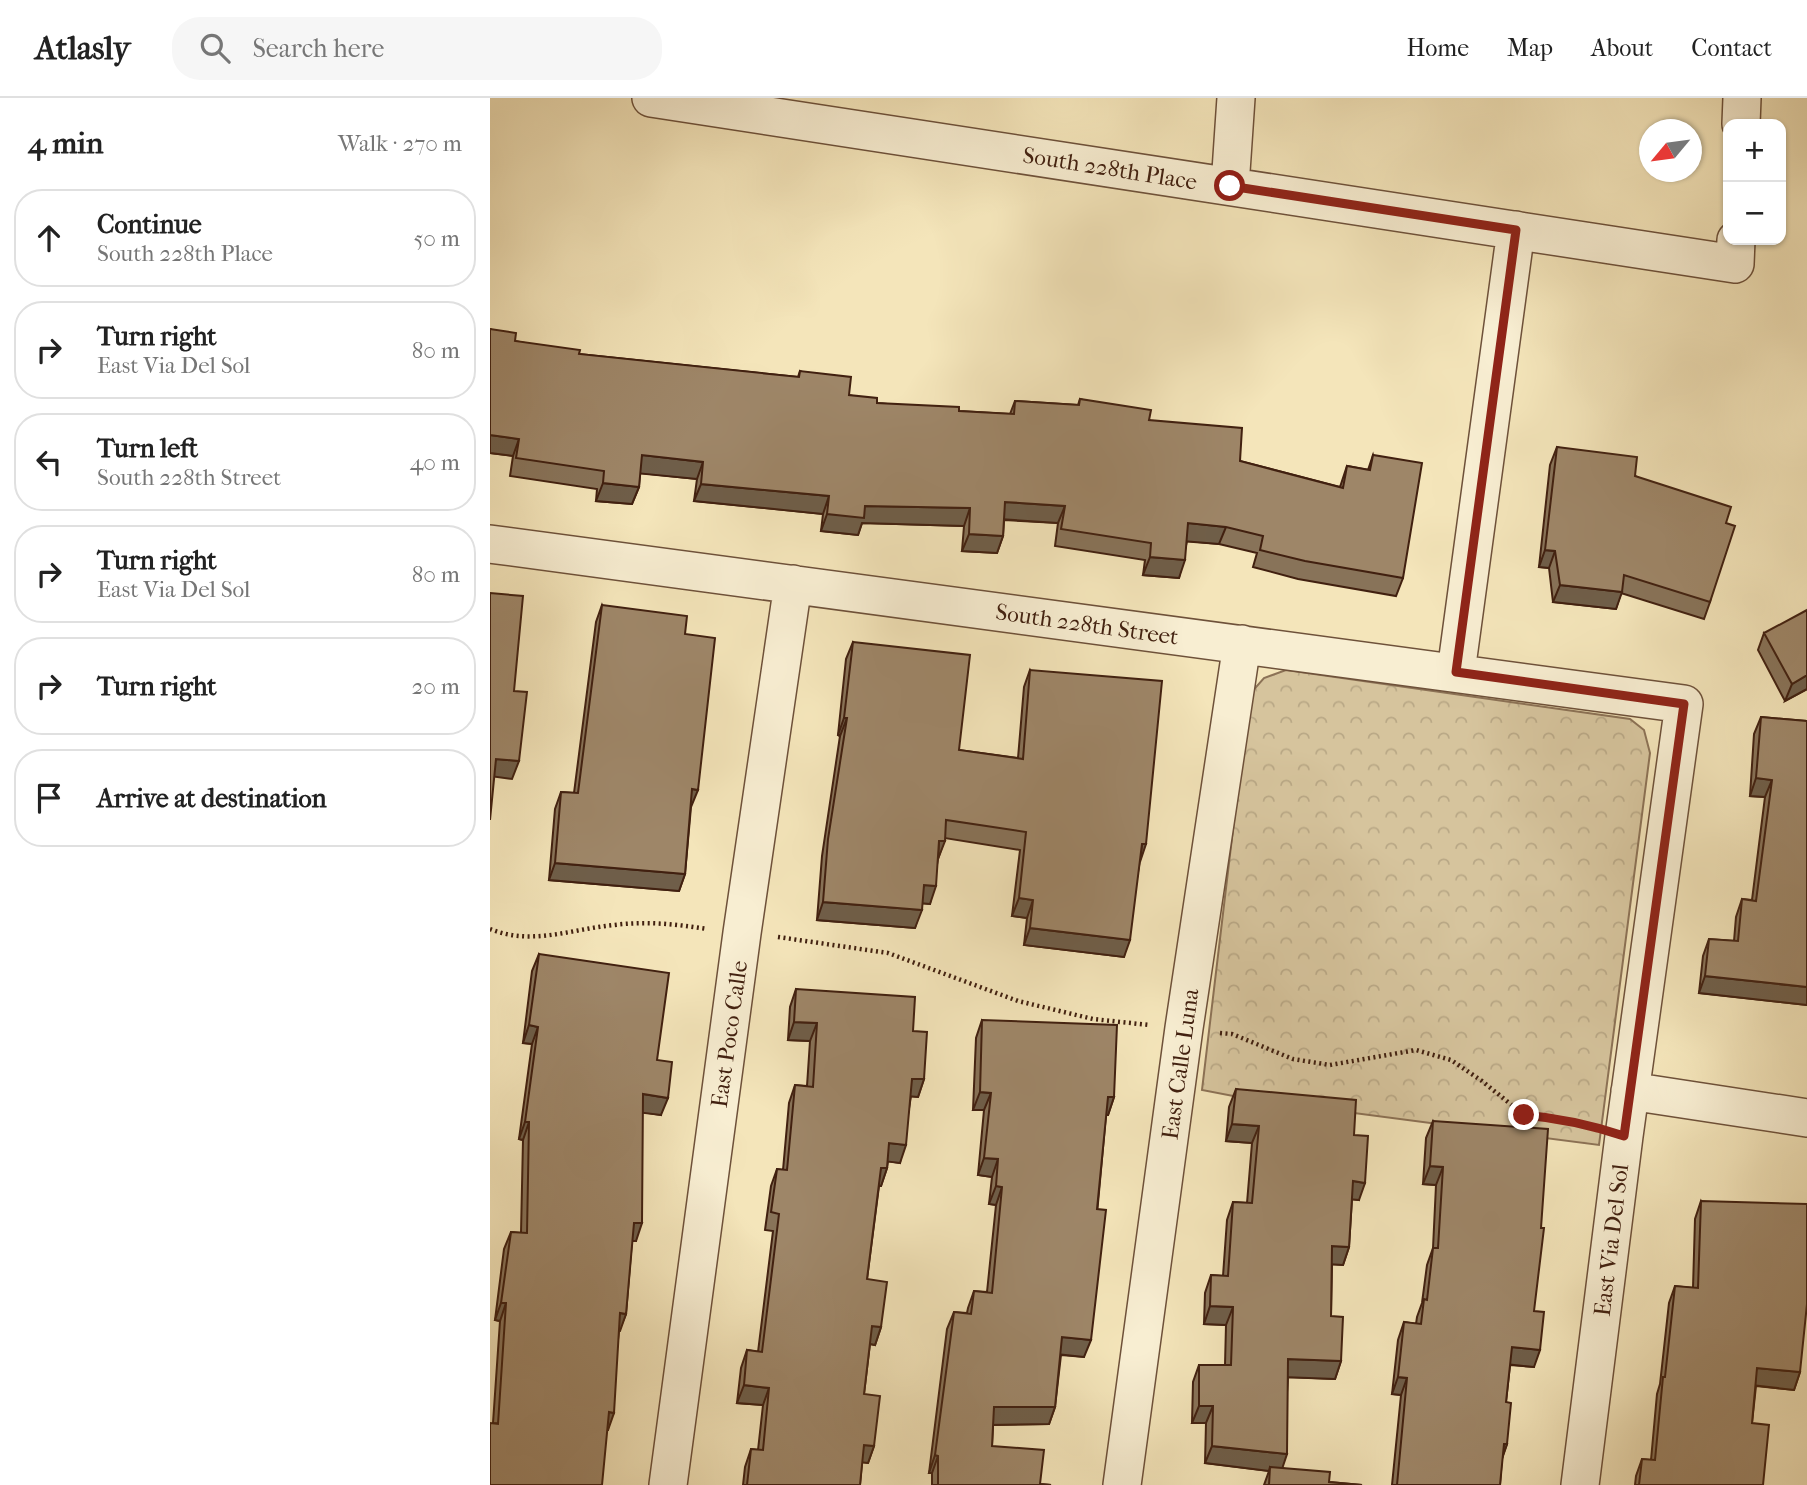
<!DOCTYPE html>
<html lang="en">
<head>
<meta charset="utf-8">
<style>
	:root { --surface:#fff; --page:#f6f6f6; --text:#222; --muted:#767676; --line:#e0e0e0 }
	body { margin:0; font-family:"IM FELL French Canon",serif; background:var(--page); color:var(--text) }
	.controls { position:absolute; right:21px; top:21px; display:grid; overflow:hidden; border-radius:14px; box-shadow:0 2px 5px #0004 }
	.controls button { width:63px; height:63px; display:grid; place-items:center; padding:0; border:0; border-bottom:2px solid var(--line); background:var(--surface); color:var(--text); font:35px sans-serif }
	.compass { position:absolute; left:1149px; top:21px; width:63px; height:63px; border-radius:50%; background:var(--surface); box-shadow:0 2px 5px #0004; rotate:241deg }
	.stop { position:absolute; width:21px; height:21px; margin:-16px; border:5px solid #8f2418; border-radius:50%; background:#fff }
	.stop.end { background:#8f2418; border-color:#fff; box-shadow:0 2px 7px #0008 }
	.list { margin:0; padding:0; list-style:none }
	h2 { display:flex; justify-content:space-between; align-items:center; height:91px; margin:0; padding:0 28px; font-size:30px }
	h2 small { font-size:23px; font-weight:400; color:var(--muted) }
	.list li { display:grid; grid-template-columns:46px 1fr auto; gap:21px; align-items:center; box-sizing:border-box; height:98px; margin:0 14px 14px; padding:0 14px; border:2px solid var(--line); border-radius:28px }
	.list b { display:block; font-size:26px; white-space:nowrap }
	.list p { margin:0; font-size:23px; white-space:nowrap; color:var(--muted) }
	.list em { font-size:23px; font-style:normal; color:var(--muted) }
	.icon { flex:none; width:38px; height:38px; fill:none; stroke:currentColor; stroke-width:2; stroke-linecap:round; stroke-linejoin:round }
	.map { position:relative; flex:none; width:1317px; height:1387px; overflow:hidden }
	header { display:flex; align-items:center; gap:42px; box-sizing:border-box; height:98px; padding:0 35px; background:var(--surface); border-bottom:2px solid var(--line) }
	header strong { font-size:33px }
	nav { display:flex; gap:38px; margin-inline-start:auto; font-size:24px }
	.search { width:490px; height:63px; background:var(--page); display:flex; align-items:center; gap:18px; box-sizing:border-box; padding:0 24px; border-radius:28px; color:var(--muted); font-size:26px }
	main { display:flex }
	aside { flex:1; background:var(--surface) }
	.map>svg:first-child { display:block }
</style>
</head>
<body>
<header>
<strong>Atlasly</strong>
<div class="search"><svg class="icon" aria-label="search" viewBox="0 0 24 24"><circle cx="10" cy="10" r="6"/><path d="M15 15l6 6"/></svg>Search here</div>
<nav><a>Home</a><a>Map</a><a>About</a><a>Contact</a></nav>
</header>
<main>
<aside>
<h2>4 min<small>Walk · 270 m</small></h2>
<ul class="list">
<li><svg class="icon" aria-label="ahead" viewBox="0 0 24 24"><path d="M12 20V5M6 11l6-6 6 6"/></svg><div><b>Continue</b><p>South 228th Place</p></div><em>50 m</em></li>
<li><svg class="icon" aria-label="right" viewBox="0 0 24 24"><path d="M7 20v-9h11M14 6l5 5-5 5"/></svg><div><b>Turn right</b><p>East Via Del Sol</p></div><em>80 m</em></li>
<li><svg class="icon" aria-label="left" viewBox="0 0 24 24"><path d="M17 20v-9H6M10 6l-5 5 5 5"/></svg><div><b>Turn left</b><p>South 228th Street</p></div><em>40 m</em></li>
<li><svg class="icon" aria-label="right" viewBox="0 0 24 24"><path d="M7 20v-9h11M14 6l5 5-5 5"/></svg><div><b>Turn right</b><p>East Via Del Sol</p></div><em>80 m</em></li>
<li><svg class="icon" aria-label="right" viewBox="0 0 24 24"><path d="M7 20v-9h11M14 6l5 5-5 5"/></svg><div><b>Turn right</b></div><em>20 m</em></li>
<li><svg class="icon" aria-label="arrive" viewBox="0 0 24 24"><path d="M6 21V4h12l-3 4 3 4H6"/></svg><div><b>Arrive at destination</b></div></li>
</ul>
</aside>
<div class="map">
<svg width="1317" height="1387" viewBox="0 0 1317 1387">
	<defs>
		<pattern id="park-crowns" width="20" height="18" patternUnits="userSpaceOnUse" patternTransform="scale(1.75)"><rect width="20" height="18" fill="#d6c49d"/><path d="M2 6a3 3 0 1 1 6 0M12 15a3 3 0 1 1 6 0" fill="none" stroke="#b9a886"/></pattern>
	</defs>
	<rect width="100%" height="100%" fill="#f4e5ba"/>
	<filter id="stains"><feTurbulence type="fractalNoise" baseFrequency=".00286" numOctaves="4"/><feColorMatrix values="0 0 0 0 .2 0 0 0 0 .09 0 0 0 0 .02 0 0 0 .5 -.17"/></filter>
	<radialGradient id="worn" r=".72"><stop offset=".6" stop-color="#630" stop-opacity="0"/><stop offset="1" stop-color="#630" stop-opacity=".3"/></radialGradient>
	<path fill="url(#park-crowns)" stroke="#8c7256" stroke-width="2" d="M796,572L1140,621L1154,632L1160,655L1109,1047L764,1002L712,992L759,597L774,580Z"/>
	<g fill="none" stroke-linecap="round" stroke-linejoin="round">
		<defs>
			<path id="minor" d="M161,0L1245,166L1246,142
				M1251,26L1252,0
				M740,88L746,0
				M0,446L1194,606L1134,1038L1090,1387
				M966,574L1026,132
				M1140,993L1317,1020
				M178,1387L252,835L303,486
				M632,1387L694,930L752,546"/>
		</defs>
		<use href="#minor" stroke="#6e513a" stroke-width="40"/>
		<path stroke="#412010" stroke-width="4.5" stroke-dasharray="2 3.5" stroke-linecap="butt" d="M0,831C42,848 81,831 124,827C156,823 185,826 217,831
			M288,839L398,855L528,903L603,921L659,927
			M730,935L742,936L803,961L840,967L926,952L961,962L992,983L1034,1017L1066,1020L1100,1027"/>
		<use href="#minor" stroke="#f8eed2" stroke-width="37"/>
	</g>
	<path fill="#887359" stroke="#412010" stroke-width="2" d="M0,231L25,243L89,256L308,279L310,273L359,297L387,305L469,313L520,316L525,303L588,307L590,301L659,322L750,363L850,389L857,368L878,372L883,357L913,480L906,498L808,481L763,469L767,455L729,446L697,443L689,480L653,477L655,462L565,448L568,425L514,422L513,438L507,455L472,453L474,428L372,425L368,437L331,433L333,416L204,403L207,381L150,375L149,389L142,406L106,403L107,391L20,378L23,358L0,355Z
		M1067,349L1145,378L1236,425L1220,504L1214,521L1131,495L1126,511L1063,504L1059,470L1049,469L1060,367Z
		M112,507L201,709L195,776L189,793L59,782L65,711L71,694L84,695L106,524Z
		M1274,535L1317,591L1295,603L1268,552Z
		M363,544L469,652L528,660L534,589L540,572L650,762L634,859L534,847L537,820L522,818L530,752L455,740L448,761L440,806L432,805L425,830L327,822L332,758L350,638L348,637L356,561Z
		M1271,619L1317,623V907L1209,895L1213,858L1219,841L1244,843L1246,819L1252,801L1262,802L1275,699L1260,698L1264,636Z
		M49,856L167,962L171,1017L152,1014L146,1143H142L136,1216L129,1233L118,1332L3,1325L10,1223L5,1222L14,1151L21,1134L31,1135L33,1042L29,1041L42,946L33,945L42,873Z
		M306,891L423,933L434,981L428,999L421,998L410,1065L398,1063L397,1070L391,1088H389L377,1181L391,1229L385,1247L380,1246L374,1296L384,1348L378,1365L372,1364L370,1387H253L255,1369L261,1351L268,1352L273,1307L247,1305L251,1270L257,1252L268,1254L283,1133L275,1132L281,1088L287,1071L293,1072L299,1005L305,987L317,988L320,943L298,942L300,909Z
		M492,922L624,999L618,1017H616L594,1259L571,1257L565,1309L559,1326L503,1327L502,1348L550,1386L561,1387H442V1375H439L457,1231L464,1214L477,1215L478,1210L484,1193L497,1194L506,1107L499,1106L502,1079L488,1077L494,1012H483L486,940Z
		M746,991L864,1037L869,1102L862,1101L859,1149L853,1167L842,1166L841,1218L851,1263L845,1281L798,1279L792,1370L839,1384L872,1387H774L779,1373L715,1365L716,1325H702L703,1284L709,1267H735L736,1227L714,1226L715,1195L721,1177L733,1178L737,1122L743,1104L757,1105L762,1045L736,1043L739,1009Z
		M943,1023L1044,1213V1269L1020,1267L1016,1304L1017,1346L1012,1360L1010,1387H902L911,1297L902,1296L908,1242L914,1224L926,1226L927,1219L932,1205L937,1167L943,1150L946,1087L933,1086L936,1040Z
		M1211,1103L1310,1274L1304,1292L1266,1288L1262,1325L1273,1387H1145L1146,1378L1152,1361L1161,1362L1167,1296L1170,1286L1179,1205L1185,1188L1203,1190L1205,1121Z"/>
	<path fill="#6f5e49" stroke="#412010" stroke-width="2" d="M0,337L29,341L23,358L0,355Z
		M152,357L213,364L207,381L145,375Z
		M113,385L149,389L142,406L106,403Z
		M211,386L339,398L333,416L204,403Z
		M515,404L575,408L568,425L509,421Z
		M375,408L480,410L474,428L372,425L368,437L331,433L337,416Z
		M698,425L736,429L729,446L692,443Z
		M479,436L513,438L507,455L472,453Z
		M1055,452L1065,453L1059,470L1049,469Z
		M660,459L695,462L689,480L653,477Z
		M1070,487L1132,494L1126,511L1063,504Z
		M1317,577V591L1295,603L1302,586Z
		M354,620H357L350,638L348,637Z
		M6,661L29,663L22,681L0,678Z
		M1266,680L1282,682L1275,699L1260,698Z
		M202,691L208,692L201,709H196Z
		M449,743H455L448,761Z
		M652,746H656L650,764Z
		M65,765L195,776L189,793L59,782Z
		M434,787L446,788L440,806L428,805Z
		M529,800L543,802L537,820L522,818Z
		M333,804L432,812L425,830L327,822Z
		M540,830L640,842L634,859L534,847Z
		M1215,878L1317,889V907L1209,895Z
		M304,924L327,925L320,943L298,942Z
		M39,927L48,929L42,946L33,945Z
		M422,981H434L428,999L416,998Z
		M490,994L501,995L494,1012H483Z
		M153,996L178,1000L171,1017L146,1014Z
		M618,999H624L618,1017H611Z
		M35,1024H39L33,1042L29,1041Z
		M742,1026L769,1028L762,1045L736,1043Z
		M399,1045L416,1047L410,1065L393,1063Z
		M494,1060L508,1061L502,1079L488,1077Z
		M940,1068L953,1069L946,1087L933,1086Z
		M391,1070H397L391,1088L384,1087Z
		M863,1083L875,1085L869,1102L857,1101Z
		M506,1088L512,1089L506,1107L499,1106Z
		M144,1125H152L146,1143H137Z
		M842,1148L859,1149L853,1167L836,1166Z
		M11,1205H16L10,1223L5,1222Z
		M720,1208L743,1209L736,1227L714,1226Z
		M130,1215L136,1216L130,1233H124Z
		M382,1228L391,1229L385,1247L376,1245Z
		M572,1239L601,1242L594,1259L566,1256Z
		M1022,1249L1050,1252L1044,1269L1015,1266Z
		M798,1261L851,1263L845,1281L792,1279Z
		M1267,1270L1310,1274L1304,1292L1261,1287Z
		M908,1279L917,1280L911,1297L902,1296Z
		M254,1287L279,1290L273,1307L247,1305Z
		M709,1308H723L716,1325H702Z
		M504,1309H565L559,1326L497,1327Z
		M119,1314L124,1315L118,1332H112Z
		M1014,1346H1017L1011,1364Z
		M374,1347L384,1348L378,1365L368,1364Z
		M722,1348L797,1356L791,1374L780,1369L779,1373L715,1365Z
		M445,1357L448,1358L442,1375H439Z"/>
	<path fill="#9e8668" stroke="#412010" stroke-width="2" d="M0,231L26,235L25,243L90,252L89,256L309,279L310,273L361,279L359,297L387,300V305L469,309V313L524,316L525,303L589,307L590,301L661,312L659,322L752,330L750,363L853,390L857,368L880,372L883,357L932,365L913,480L815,463L770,452L773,438L736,429L698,425L695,462L660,459L661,445L571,431L575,408L515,404L513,438L479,436L480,410L375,408L374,420L337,416L339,398L211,386L213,364L152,357L149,389L113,385L114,373L26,360L29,341L0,337Z
		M1067,349L1147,359L1145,378L1241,409L1236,425L1245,428L1220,504L1134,477L1132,494L1070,487L1065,453L1055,452Z
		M0,495L33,498L24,593L37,594L29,663L6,661L0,722Z
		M112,507L197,518L195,536L225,540L208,692L202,691L195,776L65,765L71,694L88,695Z
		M1317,512V577L1302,586L1274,535Z
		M363,544L480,557L469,652L533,661L540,572L672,583L656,746H652L640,842L540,830L543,802L529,800L536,734L456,722L455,743H449L446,788L434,787L432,812L333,804L338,741L357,620H354Z
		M1271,619L1317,623V889L1215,878L1219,841L1248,843L1252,801L1266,803L1282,682L1266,680Z
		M49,856L179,875L167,962L182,964L178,1000L153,996L152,1125H144L136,1216L130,1215L124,1315L119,1314L112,1387H0V1325L8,1326L16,1205H11L21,1134L37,1135L39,1024H35L48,929L39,927Z
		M306,891L425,899L423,933L437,934L434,981H422L416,1047L399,1045L397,1070H391L377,1181L397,1184L391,1229L382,1228L374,1296L390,1298L384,1348L374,1347L370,1387H257L261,1351L273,1352L279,1290L254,1287L257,1252L272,1254L289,1116L281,1114L287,1071L297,1072L305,987L323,989L327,925L304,924Z
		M492,922L627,927L624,999H618L607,1111L616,1112L601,1242L572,1239L565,1309H504L502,1348L554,1352L550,1386L561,1387H448V1358L445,1357L464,1214L481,1216L484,1193L502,1195L512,1089L506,1088L508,1061L494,1060L501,995L490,994Z
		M746,991L866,1002L864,1037L878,1038L875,1085L863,1083L859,1149L842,1148L841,1218L853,1219L851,1263L798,1261L797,1356L722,1348L723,1308H709V1267H741L743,1209L720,1208L721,1177L738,1178L743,1104L762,1105L769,1028L742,1026Z
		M943,1023L1058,1031L1051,1130H1054L1044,1213L1054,1214L1050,1252L1022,1249L1016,1304L1021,1305L1017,1346H1014L1010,1387H907L917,1280L908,1279L914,1224L931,1226L934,1201L937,1202L943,1150H948L953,1069L940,1068Z
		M1211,1103L1317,1106V1206L1310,1274L1267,1270L1262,1325L1279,1327L1273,1387H1149L1152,1361L1165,1362L1173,1279H1175L1185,1188L1208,1190Z
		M780,1369L840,1374L839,1384L872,1387H779Z"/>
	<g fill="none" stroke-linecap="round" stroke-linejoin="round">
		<path stroke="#8f2418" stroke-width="9" d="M740,88L1026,132L966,574L1194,606L1134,1038C1101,1027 1069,1020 1034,1017"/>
	</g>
	<g text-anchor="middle" stroke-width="5" stroke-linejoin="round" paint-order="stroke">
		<g font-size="23" fill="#412010" stroke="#f8eed2">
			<text transform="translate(620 70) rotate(9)" y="8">South 228th Place</text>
			<text transform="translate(597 526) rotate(8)" y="8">South 228th Street</text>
			<text transform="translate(239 936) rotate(-82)" y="8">East Poco Calle</text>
			<text transform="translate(690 966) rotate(-82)" y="8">East Calle Luna</text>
			<text transform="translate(1121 1142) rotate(-83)" y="8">East Via Del Sol</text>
		</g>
	</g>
	<rect width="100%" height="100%" filter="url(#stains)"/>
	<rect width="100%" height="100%" fill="url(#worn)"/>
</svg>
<div class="controls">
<button>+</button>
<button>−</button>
</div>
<svg class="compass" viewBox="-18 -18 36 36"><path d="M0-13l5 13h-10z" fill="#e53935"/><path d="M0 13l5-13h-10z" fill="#767676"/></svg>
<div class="stop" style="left:740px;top:88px"></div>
<div class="stop end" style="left:1034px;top:1017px"></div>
</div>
</main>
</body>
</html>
